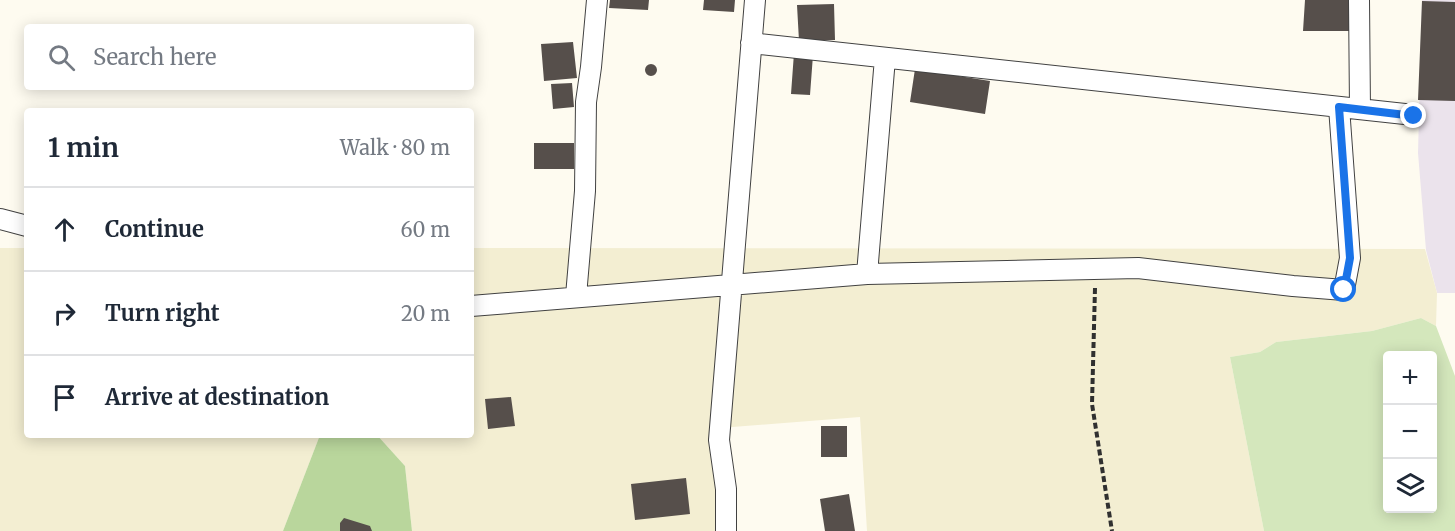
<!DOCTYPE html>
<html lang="en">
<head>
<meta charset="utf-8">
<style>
	:root { --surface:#fff; --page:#f2f2f3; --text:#1f2937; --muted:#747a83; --line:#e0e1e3 }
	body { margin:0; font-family:Merriweather,serif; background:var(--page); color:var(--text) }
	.controls { position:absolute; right:18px; bottom:18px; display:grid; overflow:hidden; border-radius:6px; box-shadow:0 3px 15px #0003 }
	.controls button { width:54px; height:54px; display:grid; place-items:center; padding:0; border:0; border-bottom:2px solid var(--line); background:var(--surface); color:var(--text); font:30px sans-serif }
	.stop { position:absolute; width:18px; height:18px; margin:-14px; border:4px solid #1a73e8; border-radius:50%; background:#fff }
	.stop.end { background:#1a73e8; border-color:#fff; box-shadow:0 2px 6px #0008 }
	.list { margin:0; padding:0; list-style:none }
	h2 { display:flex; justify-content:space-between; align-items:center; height:78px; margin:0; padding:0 24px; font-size:26px }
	h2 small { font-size:20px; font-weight:400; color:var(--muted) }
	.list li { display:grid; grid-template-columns:39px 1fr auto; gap:18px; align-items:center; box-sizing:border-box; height:84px; padding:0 24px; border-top:2px solid var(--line) }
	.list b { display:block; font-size:22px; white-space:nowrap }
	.list em { font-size:20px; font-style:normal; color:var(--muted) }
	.icon { flex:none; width:33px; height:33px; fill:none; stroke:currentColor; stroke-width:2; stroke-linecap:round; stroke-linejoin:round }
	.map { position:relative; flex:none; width:1455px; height:531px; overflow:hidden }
	.search { position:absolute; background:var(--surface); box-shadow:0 3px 15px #0003; left:24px; top:24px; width:450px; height:66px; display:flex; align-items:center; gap:15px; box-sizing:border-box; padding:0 21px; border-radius:6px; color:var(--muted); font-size:22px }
	.panel { position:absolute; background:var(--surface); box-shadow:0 3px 15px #0003; left:24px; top:108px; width:450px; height:330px; border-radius:6px }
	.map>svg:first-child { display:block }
</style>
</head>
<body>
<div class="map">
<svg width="1455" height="531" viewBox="0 0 1455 531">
	<rect width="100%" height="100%" fill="#fefbf0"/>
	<path fill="#ebe3ec" d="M1422,0H1455V293H1437L1426,250L1418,153Z"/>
	<path fill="#f3eed2" d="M0,248H27V435H320L283,531H0Z
		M471,248L1425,249L1437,293L1436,326L1421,318L1372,331L1276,342L1260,352L1230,357L1264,531H867L860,417L720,428L726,531H412L405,466L377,435H471Z"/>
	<path fill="#d4e7bc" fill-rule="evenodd" d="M1421,318L1436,326L1455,376V531H1264L1230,357L1260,352L1276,342L1372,331ZM1388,356H1432V508H1388Z"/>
	<path fill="#b9d69c" d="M320,435H377L405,466L412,531H283Z"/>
	<path fill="#564f4b" d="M610,0H649L648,10L609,8Z
		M704,0H735L734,12L703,10Z
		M1305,0H1355L1351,31H1303Z
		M1422,1L1455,2V101L1418,100Z
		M834,4L835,40L799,41L797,5Z
		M573,42L577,78L544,81L541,44Z
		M794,53L813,55L810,95L791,94Z
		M645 70a6 6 0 1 1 12 0a6 6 0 1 1-12 0Z
		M915,69L990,81L985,114L910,102Z
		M572,83L574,107L553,109L551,84Z
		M534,143H574V169H534Z
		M511,397L515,426L488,429L485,399Z
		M821,426H847V457H821Z
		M686,478L690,514L635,520L631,484Z
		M849,494L855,531H825L820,499Z
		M344,518L370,526L372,531H340V523Z"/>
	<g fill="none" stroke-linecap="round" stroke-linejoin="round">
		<defs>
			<path id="street" d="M1359,0L1360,109
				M751,43L1414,115
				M0,219L27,226
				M867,274L885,58
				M576,296L585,191L586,102L591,67L597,0
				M471,306L867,274L1138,268L1293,286L1344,290L1350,258L1339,107
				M726,531V489L719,440L755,0"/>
		</defs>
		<use href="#street" stroke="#414141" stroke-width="22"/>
		<path stroke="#303030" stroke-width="4" stroke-dasharray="6 3" stroke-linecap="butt" d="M1095,288L1092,404L1112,531"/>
		<use href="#street" stroke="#fff" stroke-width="20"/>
	</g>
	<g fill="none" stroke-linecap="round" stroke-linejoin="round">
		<path stroke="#1a73e8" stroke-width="8" d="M1344,290L1350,258L1339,107L1414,116"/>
	</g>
</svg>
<div class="controls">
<button>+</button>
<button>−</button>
<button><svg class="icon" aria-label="layers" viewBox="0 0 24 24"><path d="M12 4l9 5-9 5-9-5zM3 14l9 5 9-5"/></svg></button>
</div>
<div class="stop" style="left:1344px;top:290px"></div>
<div class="stop end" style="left:1414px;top:116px"></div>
<div class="search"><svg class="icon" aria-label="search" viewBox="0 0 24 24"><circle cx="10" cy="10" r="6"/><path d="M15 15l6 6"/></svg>Search here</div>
<section class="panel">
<h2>1 min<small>Walk · 80 m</small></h2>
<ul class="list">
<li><svg class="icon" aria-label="ahead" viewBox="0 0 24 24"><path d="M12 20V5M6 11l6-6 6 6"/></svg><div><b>Continue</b></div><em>60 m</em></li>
<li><svg class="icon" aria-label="right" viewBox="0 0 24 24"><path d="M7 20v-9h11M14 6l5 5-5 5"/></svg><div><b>Turn right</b></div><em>20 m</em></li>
<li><svg class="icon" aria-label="arrive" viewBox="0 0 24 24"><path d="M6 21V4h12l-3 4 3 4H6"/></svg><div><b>Arrive at destination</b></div></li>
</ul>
</section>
</div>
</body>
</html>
